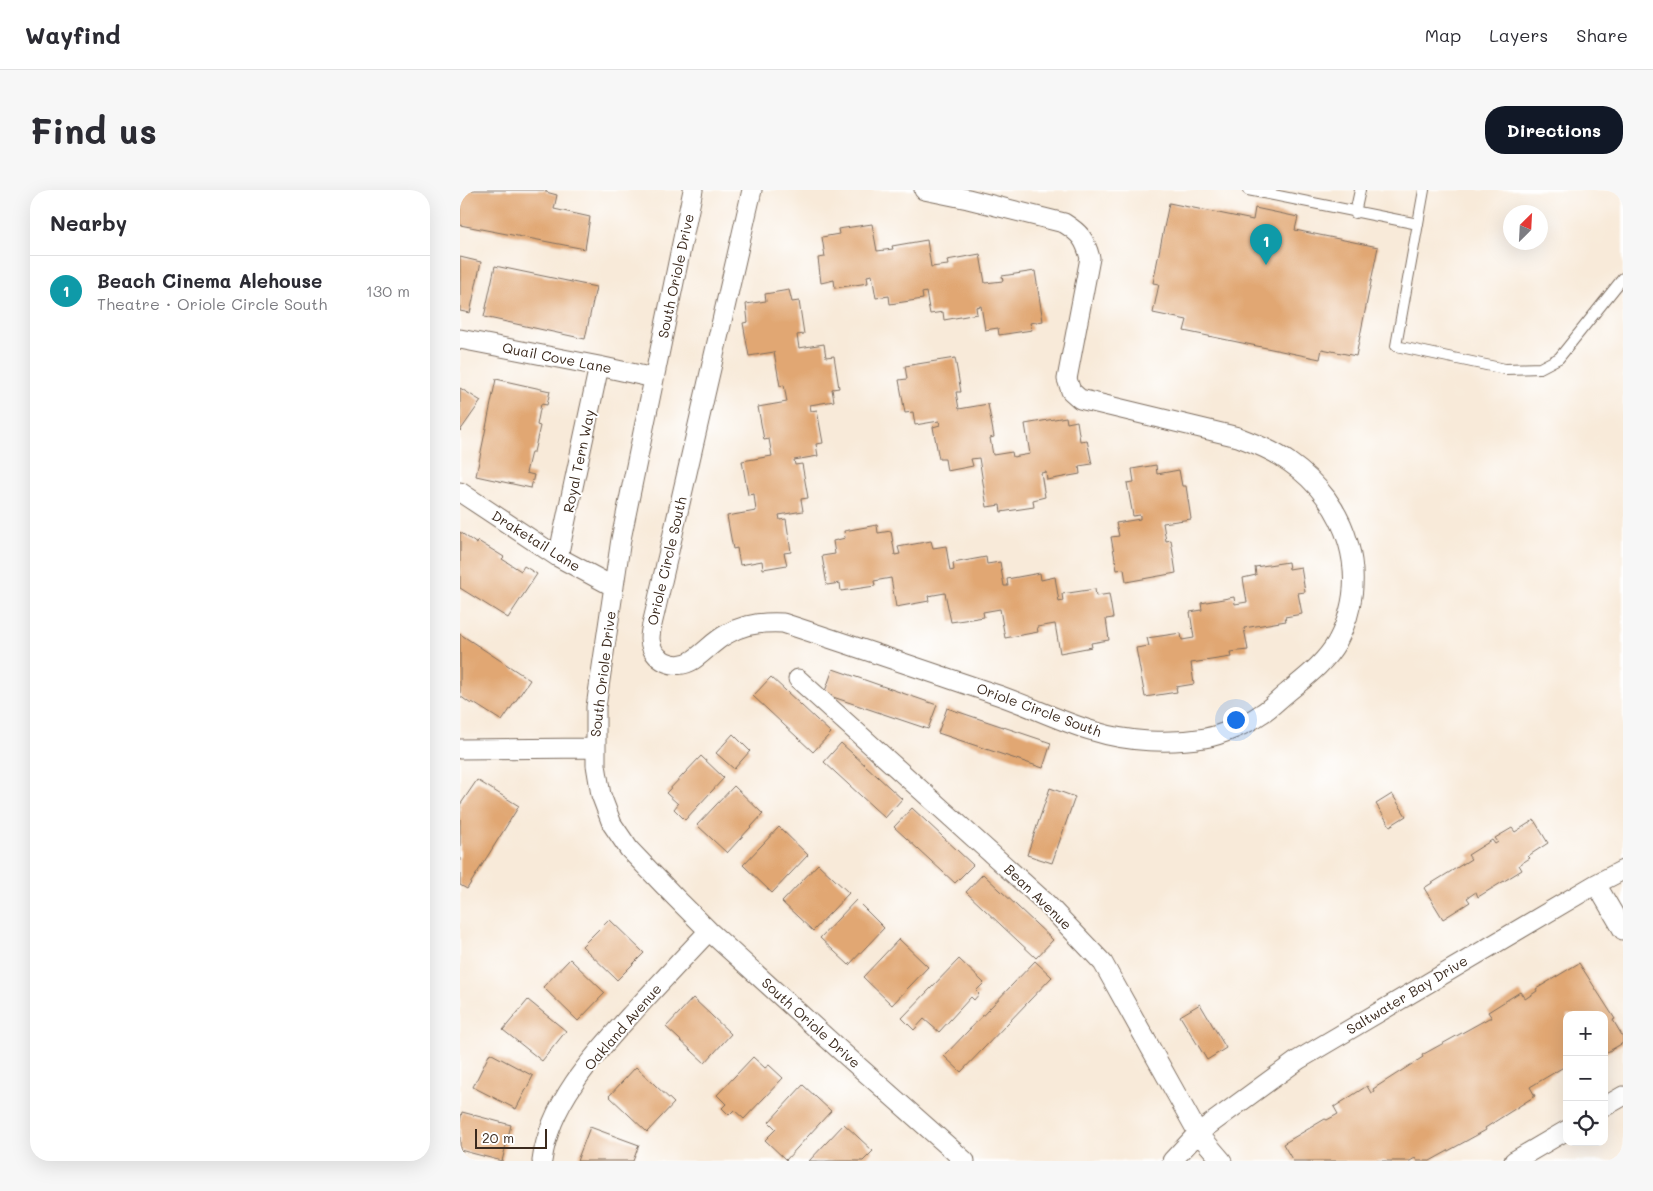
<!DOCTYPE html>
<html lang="en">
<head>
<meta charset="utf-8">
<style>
	:root { --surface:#fff; --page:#f7f7f7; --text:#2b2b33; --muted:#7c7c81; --line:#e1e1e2; --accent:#111827 }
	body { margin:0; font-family:Mali,sans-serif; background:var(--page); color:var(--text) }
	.controls { position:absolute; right:15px; bottom:15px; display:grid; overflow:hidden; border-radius:10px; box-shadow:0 5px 20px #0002 }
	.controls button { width:45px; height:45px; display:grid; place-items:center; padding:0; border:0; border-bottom:1px solid var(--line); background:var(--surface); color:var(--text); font:25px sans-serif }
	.compass { position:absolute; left:1043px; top:15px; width:45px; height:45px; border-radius:50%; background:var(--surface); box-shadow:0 5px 20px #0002; rotate:24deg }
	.scale { position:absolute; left:15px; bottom:12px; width:72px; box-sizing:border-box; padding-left:5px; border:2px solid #3b2a1e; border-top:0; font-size:14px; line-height:18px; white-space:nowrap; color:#3b2a1e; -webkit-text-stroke:4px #fff; paint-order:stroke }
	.you { position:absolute; left:775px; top:529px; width:18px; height:18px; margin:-12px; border:4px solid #fff; border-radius:50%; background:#1a73e8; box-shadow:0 0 0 8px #1a73e833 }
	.badge { display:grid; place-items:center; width:32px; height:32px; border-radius:50%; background:var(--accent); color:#fff; font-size:16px; font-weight:700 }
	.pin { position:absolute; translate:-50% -41px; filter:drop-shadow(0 1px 2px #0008) }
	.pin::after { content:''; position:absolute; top:26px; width:18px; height:15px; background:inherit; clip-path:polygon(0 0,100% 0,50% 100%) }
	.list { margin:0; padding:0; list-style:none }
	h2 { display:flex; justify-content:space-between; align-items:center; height:65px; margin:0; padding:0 20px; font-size:21px }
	h2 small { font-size:16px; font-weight:400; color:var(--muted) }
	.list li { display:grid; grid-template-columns:32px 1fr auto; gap:15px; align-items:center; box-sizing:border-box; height:70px; padding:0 20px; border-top:1px solid var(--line) }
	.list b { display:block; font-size:19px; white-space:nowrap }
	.list p { margin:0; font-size:16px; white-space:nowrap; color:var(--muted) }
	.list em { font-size:16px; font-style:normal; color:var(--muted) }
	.icon { flex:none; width:28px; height:28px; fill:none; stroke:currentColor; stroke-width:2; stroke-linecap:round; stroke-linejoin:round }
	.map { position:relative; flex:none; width:1163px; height:971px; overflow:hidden; border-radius:20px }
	header { display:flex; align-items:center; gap:30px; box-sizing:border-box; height:70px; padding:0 25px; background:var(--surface); border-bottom:1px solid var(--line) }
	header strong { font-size:24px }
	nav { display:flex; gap:28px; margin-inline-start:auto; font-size:18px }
	.intro { display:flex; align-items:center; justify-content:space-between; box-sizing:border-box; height:120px; padding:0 30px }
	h1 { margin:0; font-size:35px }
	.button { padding:12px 22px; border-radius:20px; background:var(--accent); color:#fff; font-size:18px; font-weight:700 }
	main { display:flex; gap:30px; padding:0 30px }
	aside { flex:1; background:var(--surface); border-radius:20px; box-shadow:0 5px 20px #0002 }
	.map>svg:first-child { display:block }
</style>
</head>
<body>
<header>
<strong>Wayfind</strong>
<nav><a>Map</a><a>Layers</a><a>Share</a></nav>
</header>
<div class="intro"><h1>Find us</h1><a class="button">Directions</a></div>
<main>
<aside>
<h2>Nearby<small></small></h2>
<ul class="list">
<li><span class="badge" style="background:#0f9aa8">1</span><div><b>Beach Cinema Alehouse</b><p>Theatre · Oriole Circle South</p></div><em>130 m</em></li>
</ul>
</aside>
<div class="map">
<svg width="1163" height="971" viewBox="0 0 1163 971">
	<rect width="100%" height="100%" fill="#fff"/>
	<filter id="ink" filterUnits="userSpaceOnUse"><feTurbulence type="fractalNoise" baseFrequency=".02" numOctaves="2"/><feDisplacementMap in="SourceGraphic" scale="10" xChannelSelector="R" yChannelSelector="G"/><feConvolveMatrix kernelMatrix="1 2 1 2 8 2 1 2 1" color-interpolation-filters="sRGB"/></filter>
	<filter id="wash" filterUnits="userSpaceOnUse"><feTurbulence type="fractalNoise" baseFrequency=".0096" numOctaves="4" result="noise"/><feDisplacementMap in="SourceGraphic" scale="20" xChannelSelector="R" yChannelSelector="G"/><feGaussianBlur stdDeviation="1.12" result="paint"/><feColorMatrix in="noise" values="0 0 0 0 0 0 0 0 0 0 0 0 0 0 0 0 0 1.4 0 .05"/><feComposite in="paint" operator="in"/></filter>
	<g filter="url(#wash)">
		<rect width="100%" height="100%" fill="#f8ead9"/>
		<g id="blocks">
			<path fill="#e1a773" d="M0,0H86V2L97,5L94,19L130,27L125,59L0,35Z
				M709,13L793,30L795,18L838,27L835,40L918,57L896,166L862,159L860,169L724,141L727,130L693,123L699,94L693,93Z
				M412,34L417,61L433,59L432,56L467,50L471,77L488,75L487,70L520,64L525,93L543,91L542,86L575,81L583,131L570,133L572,140L539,145L538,138L525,140L521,116L516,117L517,124L484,130L483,122L470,124L466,102L462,103L463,109L430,114L429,106L416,108L412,85L407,86L408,93L375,98L374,90L361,93L358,68L365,67L362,47L379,44L378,39Z
				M0,67L21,72L10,123L0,121Z
				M35,76L136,97L125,149L24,127Z
				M329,100L332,112L339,111L344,144L337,145L339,158L364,154L366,167L374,166L379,198L372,199L374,211L350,215L351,221L357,220L363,253L356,254L358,266L334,270L335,275L342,274L348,308L341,309L343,321L319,325L320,330L326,329L331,362L324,363L327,375L303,379L302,371L280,375L277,358L273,359L267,326L296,321L294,304L288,305L282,271L312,266L309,249L304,250L298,217L327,212L324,195L320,196L314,162L289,166L283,133L288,132L286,114L306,111L305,104Z
				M495,168L501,202H496L499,219L528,214L534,247L530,248L533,265L552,262L553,267L570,264L565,234L606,227L607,233L617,231L620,251L627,250L632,274L619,276L620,284L587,290L586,282L581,283L585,307L573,310L574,317L541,322L540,315L527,317L519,268L511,269L513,276L487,281L485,269H479L473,237L480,235L479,231L455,235L453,222L445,223L439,190L447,189L445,176Z
				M36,189L90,201L87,215L81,214L77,235L80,236L74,262H71L66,283L74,285L71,298L16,286Z
				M0,198L21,211L0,241Z
				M696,275L697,284L719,280L722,296H726L731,329L703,333L706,351L711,350L716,383L666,392L664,379L657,380L651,347L659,346L656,333L680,329V325L673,326L667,293L674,292L672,279Z
				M417,335L418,343L431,341L435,365L440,364L438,357L471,351L473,358L486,356L490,381L494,380L493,373L526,367L527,374L540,372L544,396H548L547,389L580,383L581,390L595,387L599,412L603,411L602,404L635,399L636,406L649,404L653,428L646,429L649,450L631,453L632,457L600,463L595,434L577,437L578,442L545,448L540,419L523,422L524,427L491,432L485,403L468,406L469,411L436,417L431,388L414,391L415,396L381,401L380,393L367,395L362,366L375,364L373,351L385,348L384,341Z
				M0,342L17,354L18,351L44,367L42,369L61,381L64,376L77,384L48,428L0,398Z
				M828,372L829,379L841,377L845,402L838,403L842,424L825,427L826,431L784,438L788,460L770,462L771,467L731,473L734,494L716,497L717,502L685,507L676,458L689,456L687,448L721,443L722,450L734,448L730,422L742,420L741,413L774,407L775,414L787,412L783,388L796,385L795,377Z
				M0,444L70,490L42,531L12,512L11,514L0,506Z
				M373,479L477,515L468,539L364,504Z
				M311,487L371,543L353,562L293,506Z
				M487,518L591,553L583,578L478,543Z
				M273,544L290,561L274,579L256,563Z
				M381,553L442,609L425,628L364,572Z
				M241,566L264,588L225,630L214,619L218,614L206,603Z
				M17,590L59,616L7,699L0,695V615Z
				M274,596L303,624L267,663L237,635Z
				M590,598L615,607L592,673L567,665Z
				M932,604L946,626L930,636L916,614Z
				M452,618L513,675L495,693L434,637Z
				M1074,630L1088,653L1068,666L1070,668L1059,675L1062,680L1018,707L1016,702L1007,708L1010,712L983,729L964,698L1011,669L1008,665L1032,650L1035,654L1038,652L1035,648L1052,638L1055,642Z
				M319,637L348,665L312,703L283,675Z
				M358,674L389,703L353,741L322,712Z
				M523,684L593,750L576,768L506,702Z
				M396,710L424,738L389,775L360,748Z
				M149,729L184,763L157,790L122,756Z
				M439,749L468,777L432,815L403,787Z
				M110,769L145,803L118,831L83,797Z
				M499,769L524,793L516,801L519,804L514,810L511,807L479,842L464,829L454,840L442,828Z
				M575,771L592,787L501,882L484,866Z
				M1119,773L1155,829L1153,830L1163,847V853L1144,864V825H1107V875L1070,897L1075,906L1025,938L1026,940L970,971H957L955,968L950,971H833L823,954L865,929L867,930L878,924L874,917L907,896L911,903L914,901L913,899L963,867L962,865L1029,828H1032L1028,822L1060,802L1065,809L1077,801L1076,799Z
				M233,808L271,844L245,873L206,837Z
				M68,810L106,841L82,871L43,840Z
				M740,814L766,858L747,870L720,826Z
				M30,863L73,886L56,919L13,897Z
				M293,867L305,878L309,875L323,888L284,929L274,920L269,925L262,918L266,914L257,905Z
				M176,877L214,913L187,942L149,906Z
				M343,895L371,921L326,970L305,950L316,939L309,932Z
				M2,922L51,935L42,971L0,960V931Z
				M384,934L413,961L403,971H349Z
				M130,937L179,955L173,971H117Z"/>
		</g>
	</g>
	<g filter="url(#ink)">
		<use href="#blocks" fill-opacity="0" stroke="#7d6d5f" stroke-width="1"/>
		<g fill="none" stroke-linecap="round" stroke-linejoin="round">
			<defs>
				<path id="service" d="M788,0L958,34
					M964,0L936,156L1045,179L1080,178L1099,168L1163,88
					M895,23L900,0"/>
				<path id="minor" d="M233,0L161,349L136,517V575L141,605L152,634L169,659L215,707L249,741L381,861L505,971
					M292,0L195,422C193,431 190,440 190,449C191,471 216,481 233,470C245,462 255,450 267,444C284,434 304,432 323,433C394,456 464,480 535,504C568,515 599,531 633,541C668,552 709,554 745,548C762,545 787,534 801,524C811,518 819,509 828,502C846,487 865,473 877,452C912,387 888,313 829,272C814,261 796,254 778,247L620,209L611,201L607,189L630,68C625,49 620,43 604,33L508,9L464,0
					M0,149L139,176L194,188
					M0,302L98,367L154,397
					M98,367L139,176
					M338,489L586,713L643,773L738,943L762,971
					M0,559L135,558
					M1136,694L1163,740
					M1144,917L1163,906
					M82,971C90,910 137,862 177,818C201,792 225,766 249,741
					M712,971L738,943L838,870L1136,694L1163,680
					M1054,971L1107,940"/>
			</defs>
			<use href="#service" stroke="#7d6d5f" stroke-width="12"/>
			<use href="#minor" stroke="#7d6d5f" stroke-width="21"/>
			<use href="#service" stroke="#fff" stroke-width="10"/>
			<use href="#minor" stroke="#fff" stroke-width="19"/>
		</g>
	</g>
	<g text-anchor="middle" stroke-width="4" stroke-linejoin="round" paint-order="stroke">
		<g font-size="14" fill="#3b2a1e" stroke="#fff">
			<text transform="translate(216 86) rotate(-78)" y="5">South Oriole Drive</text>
			<text transform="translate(97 168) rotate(11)" y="5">Quail Cove Lane</text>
			<text transform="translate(119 271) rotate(-78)" y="5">Royal Tern Way</text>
			<text transform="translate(76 351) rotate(32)" y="5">Draketail Lane</text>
			<text transform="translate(207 371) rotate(-77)" y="5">Oriole Circle South</text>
			<text transform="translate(143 484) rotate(-83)" y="5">South Oriole Drive</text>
			<text transform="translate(579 520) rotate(20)" y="5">Oriole Circle South</text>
			<text transform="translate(578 707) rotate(44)" y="5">Bean Avenue</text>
			<text transform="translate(947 805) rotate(-31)" y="5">Saltwater Bay Drive</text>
			<text transform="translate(351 833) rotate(42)" y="5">South Oriole Drive</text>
			<text transform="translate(163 837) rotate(-49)" y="5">Oakland Avenue</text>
		</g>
	</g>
</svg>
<div class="controls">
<button>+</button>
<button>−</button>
<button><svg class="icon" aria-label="locate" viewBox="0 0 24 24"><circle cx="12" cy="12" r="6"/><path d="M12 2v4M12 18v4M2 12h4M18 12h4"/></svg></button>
</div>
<svg class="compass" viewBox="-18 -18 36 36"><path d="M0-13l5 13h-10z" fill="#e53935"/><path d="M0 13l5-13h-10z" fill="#7c7c81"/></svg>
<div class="scale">20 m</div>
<div class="you"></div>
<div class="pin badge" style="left:806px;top:75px;background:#0f9aa8">1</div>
</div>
</main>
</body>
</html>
